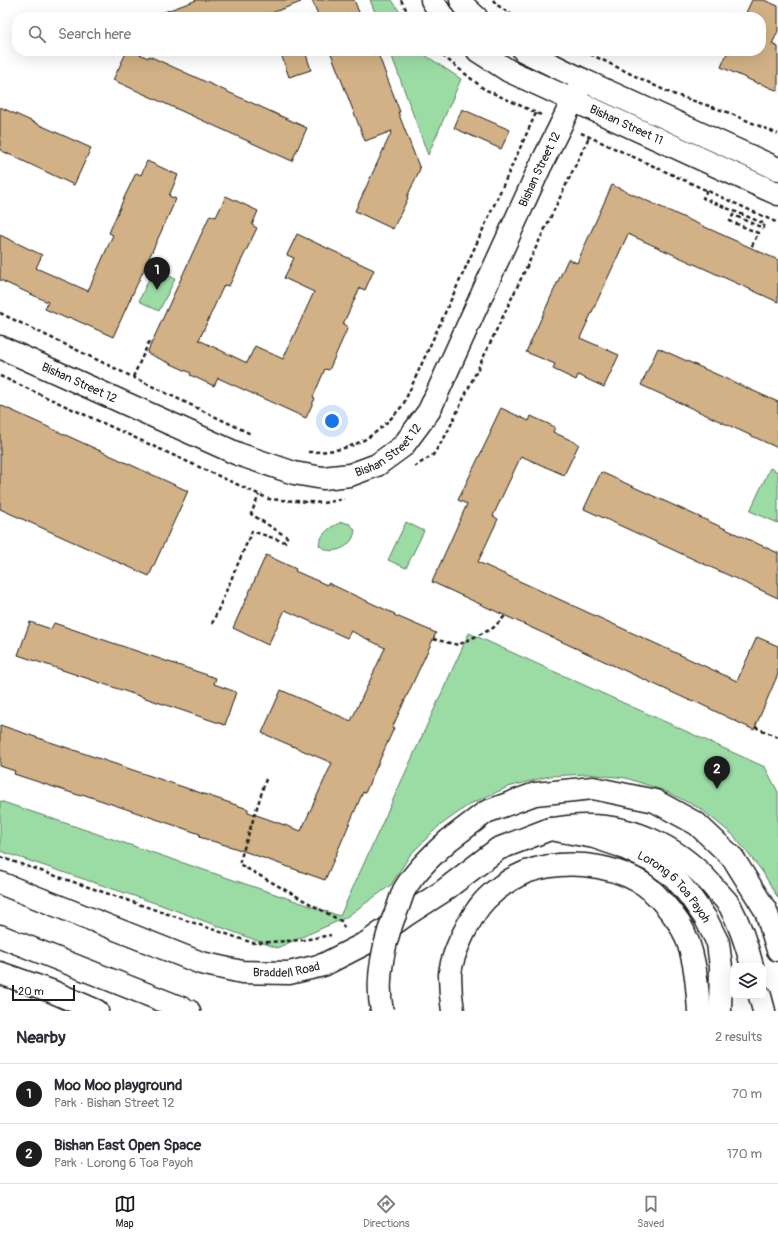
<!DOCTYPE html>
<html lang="en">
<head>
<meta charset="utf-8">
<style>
	:root { --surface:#fff; --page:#f2f2f3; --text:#2b2b33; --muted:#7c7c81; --line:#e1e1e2; --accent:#1c1c1c }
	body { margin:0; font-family:Pangolin,sans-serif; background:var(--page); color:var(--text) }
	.controls { position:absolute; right:12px; bottom:12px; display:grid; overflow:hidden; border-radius:8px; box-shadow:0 4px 16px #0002 }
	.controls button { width:36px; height:36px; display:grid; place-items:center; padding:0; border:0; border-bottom:1px solid var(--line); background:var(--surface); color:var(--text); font:20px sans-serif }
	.scale { position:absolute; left:12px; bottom:10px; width:63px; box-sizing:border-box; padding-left:4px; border:2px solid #1c1c1c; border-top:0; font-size:11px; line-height:14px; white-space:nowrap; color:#1c1c1c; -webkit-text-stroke:3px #fff; paint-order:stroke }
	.you { position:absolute; left:332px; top:421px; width:14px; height:14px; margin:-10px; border:3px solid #fff; border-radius:50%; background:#1a73e8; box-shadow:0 0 0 6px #1a73e833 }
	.badge { display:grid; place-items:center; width:26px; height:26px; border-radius:50%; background:var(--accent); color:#fff; font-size:13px; font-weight:700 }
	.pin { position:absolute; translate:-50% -33px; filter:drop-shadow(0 1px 2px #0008) }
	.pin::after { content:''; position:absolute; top:21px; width:14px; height:12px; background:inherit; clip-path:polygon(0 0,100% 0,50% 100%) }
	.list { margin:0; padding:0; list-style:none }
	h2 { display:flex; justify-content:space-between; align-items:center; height:52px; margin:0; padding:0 16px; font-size:17px }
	h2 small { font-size:13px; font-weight:400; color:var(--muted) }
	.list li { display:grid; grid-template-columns:26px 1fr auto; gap:12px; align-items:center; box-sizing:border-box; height:60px; padding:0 16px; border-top:1px solid var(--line) }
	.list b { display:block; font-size:15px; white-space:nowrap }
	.list p { margin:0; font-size:13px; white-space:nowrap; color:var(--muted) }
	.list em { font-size:13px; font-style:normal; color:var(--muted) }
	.icon { flex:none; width:22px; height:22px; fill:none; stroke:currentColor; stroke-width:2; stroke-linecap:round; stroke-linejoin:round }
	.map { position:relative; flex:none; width:778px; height:1011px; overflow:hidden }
	.search { position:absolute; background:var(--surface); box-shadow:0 4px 16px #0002; left:12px; right:12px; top:12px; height:44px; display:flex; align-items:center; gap:10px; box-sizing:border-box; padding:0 14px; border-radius:16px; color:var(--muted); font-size:15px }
	.sheet { height:172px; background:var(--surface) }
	nav { display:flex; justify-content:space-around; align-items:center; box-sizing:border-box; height:56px; border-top:1px solid var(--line); background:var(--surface); font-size:11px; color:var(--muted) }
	nav a { display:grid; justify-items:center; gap:2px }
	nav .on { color:var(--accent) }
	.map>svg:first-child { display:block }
</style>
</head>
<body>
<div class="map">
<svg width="778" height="1011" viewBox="0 0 778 1011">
	<rect width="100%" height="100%" fill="#fff"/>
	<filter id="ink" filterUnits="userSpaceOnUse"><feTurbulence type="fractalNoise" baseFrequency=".025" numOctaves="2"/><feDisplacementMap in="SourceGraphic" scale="8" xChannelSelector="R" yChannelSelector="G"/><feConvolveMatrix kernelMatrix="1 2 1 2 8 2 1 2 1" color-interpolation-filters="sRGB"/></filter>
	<g filter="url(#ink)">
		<path fill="#9bdca5" stroke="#5c7c60" d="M370,0H392L403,17H377Z
			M390,51H423L425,55L461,79L428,155Z
			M154,268L175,279L159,311L139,301Z
			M770,468L778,472V523L750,511Z
			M342,522L350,524L355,530C354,543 341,553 327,550C324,549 321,547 319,545C321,533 331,526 342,522Z
			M406,522L424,531L406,568L388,560Z
			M469,633L765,767L778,792V898L762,871L733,835L701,809L665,791L626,778L587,774L550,776L508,787L470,804L438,827L410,855L391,885L345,918L277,948L161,905L0,851V801L340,916Z"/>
		<path fill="#d1b185" stroke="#1c1c1c" d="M197,0H301V2L261,17H157L156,15Z
			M312,0H354L361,17H319Z
			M752,0H764L778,6V31L772,44L778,47V91L759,83V84L721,67L728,51H761V17H744Z
			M127,51H133L148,58L149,56L307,128L292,161L113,80Z
			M280,51H305L311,70L289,77Z
			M330,51H377L400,112H398L420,169L407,197L408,198L393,229L355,211L392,131L365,141Z
			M0,107L91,148L74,185L0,150Z
			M462,109L510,130L501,149L454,128Z
			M147,161L178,175L169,196L176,199L113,337L69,317L68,319L45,309L48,302L0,280V235L42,255L36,268L88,291L113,235L109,233L124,198L136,173L141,175Z
			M612,185L778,260V302L628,234L580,338L619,355L604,387L578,375L576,380L553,369L555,364L526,352L568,259L577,263Z
			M226,196L258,211L252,225L257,228L229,286L224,285L199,340L247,363L255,346L283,359L314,292L284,278L294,258L287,255L297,234L374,270L365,290L360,288L343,324L348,327L329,370L325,369L313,397L315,398L306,418L218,378L214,386L190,375L191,373L147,353L210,215L216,217Z
			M658,348L778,402V448L641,385Z
			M0,405L188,491L149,576L0,509Z
			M501,408L529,421L531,416L555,427L553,432L579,444L564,475L521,456L493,516L498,519L478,562L737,681L757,637L778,646V674L754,730L694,701L693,702L432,582L467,504L458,500L491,432L490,431Z
			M601,472L778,553V598L584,509Z
			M266,555L296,569L295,571L327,585L328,583L395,614L394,615L436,633L392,728H394L365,793L363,792L325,880L235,848L199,837L200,834L82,794L81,796L14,774L15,771L0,766V725L248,809V812L301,831L332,763L262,733L281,690L351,721L385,648L351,631L347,638L285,610L268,645L233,628Z
			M30,622L51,629L54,623L216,678L214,684L236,692L225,725L18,655Z"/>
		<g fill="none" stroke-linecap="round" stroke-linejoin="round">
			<defs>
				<g id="secondary">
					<path d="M432,0L443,17"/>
					<path d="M461,0L466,8L476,17"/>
					<path id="s1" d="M478,51L509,71L778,194"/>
					<path d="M524,51L583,80L778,169"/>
					<path id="s2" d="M0,347L238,454L294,473L323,478L350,475L377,465L403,446L429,411L539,169L583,80"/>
				</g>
				<g id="primary">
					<path id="s3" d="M0,883L201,963L242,972L289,973L323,965L368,942L406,915L442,892L498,849L550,829L594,837L621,846L652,861L674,877L690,896L706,919L718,943L721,967L720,1011"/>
				</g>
				<path id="highway" d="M550,829C561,828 573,826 584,826C636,825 684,850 716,890C721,895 726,900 730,906C740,925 747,946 752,966
					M449,840L486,812L535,794L593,788L655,801L697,824L733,858L766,911L778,950
					M0,936L189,1011
					M0,973L51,991L97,1011
					M760,996L764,1011
					M453,1011C451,999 450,987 450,975C451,955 471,914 486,899C496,889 512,878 526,872C562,859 607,863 640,882C653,889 671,911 679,923C695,949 697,982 699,1011"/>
			</defs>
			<use href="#secondary" stroke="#1c1c1c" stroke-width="25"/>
			<use href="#primary" stroke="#1c1c1c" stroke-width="25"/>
			<use href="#highway" stroke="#1c1c1c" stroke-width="25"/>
			<path stroke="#1c1c1c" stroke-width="2.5" stroke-dasharray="4 3" stroke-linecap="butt" d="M401,0L410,17
				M493,0L497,5L515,17
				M437,51L484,89L541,115
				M584,51L670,93L727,112L778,134
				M581,133L778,223
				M707,190L703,198L765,224L763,228L733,215L730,221L758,233L751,248
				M0,313L251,434
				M0,376L269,499L323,503L344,499
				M133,377L150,340
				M308,452C353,452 374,439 403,405L536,113
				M414,467L433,455L446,435L589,137
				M212,624L252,531L285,542L287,537L251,514L259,495
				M433,639L458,645L493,628L505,616
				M755,727L778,737
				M266,779L239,864L341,921L345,930
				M0,857L253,943L303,940L331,935"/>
			<use href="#secondary" stroke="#fff" stroke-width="22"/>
			<use href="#primary" stroke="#fff" stroke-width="22"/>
			<use href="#highway" stroke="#fff" stroke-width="22"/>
			<defs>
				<path id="highway-bridge" d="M382,1011C375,978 385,937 398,907C400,901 402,895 404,890C415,871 433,854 449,840"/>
			</defs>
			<use href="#highway-bridge" stroke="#1c1c1c" stroke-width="25" stroke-linecap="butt"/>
			<use href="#highway-bridge" stroke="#fff" stroke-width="22"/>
		</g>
	</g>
	<g text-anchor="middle" stroke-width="3.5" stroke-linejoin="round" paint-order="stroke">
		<g font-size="12" fill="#1c1c1c" stroke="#fff">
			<text dy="4" stroke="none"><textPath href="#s1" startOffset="166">Bishan Street 11</textPath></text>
			<text dy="4" stroke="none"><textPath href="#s2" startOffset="747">Bishan Street 12</textPath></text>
			<text dy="4" stroke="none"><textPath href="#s2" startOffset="87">Bishan Street 12</textPath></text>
			<text dy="4" stroke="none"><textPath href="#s2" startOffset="423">Bishan Street 12</textPath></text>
			<text dy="4" stroke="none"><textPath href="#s3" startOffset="748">Lorong 6 Toa Payoh</textPath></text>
			<text dy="4" stroke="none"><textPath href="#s3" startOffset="303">Braddell Road</textPath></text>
		</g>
	</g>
</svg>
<div class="controls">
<button><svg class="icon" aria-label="layers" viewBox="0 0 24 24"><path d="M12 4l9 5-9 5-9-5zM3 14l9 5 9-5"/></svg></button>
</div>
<div class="scale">20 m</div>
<div class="you"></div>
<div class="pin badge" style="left:157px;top:290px">1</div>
<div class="pin badge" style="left:717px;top:789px">2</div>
<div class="search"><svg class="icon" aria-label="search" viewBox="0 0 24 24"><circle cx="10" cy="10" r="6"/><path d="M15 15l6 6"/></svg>Search here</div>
</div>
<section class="sheet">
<h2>Nearby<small>2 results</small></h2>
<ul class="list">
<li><span class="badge">1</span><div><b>Moo Moo playground</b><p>Park · Bishan Street 12</p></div><em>70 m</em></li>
<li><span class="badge">2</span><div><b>Bishan East Open Space</b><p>Park · Lorong 6 Toa Payoh</p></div><em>170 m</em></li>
</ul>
</section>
<nav>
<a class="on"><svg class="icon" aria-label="map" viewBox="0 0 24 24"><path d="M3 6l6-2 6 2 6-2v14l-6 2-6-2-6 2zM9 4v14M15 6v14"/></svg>Map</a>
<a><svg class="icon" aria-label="directions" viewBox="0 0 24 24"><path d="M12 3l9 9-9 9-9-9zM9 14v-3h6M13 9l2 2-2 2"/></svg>Directions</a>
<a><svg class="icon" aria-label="saved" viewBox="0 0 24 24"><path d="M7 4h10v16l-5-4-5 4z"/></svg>Saved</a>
</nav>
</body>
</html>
